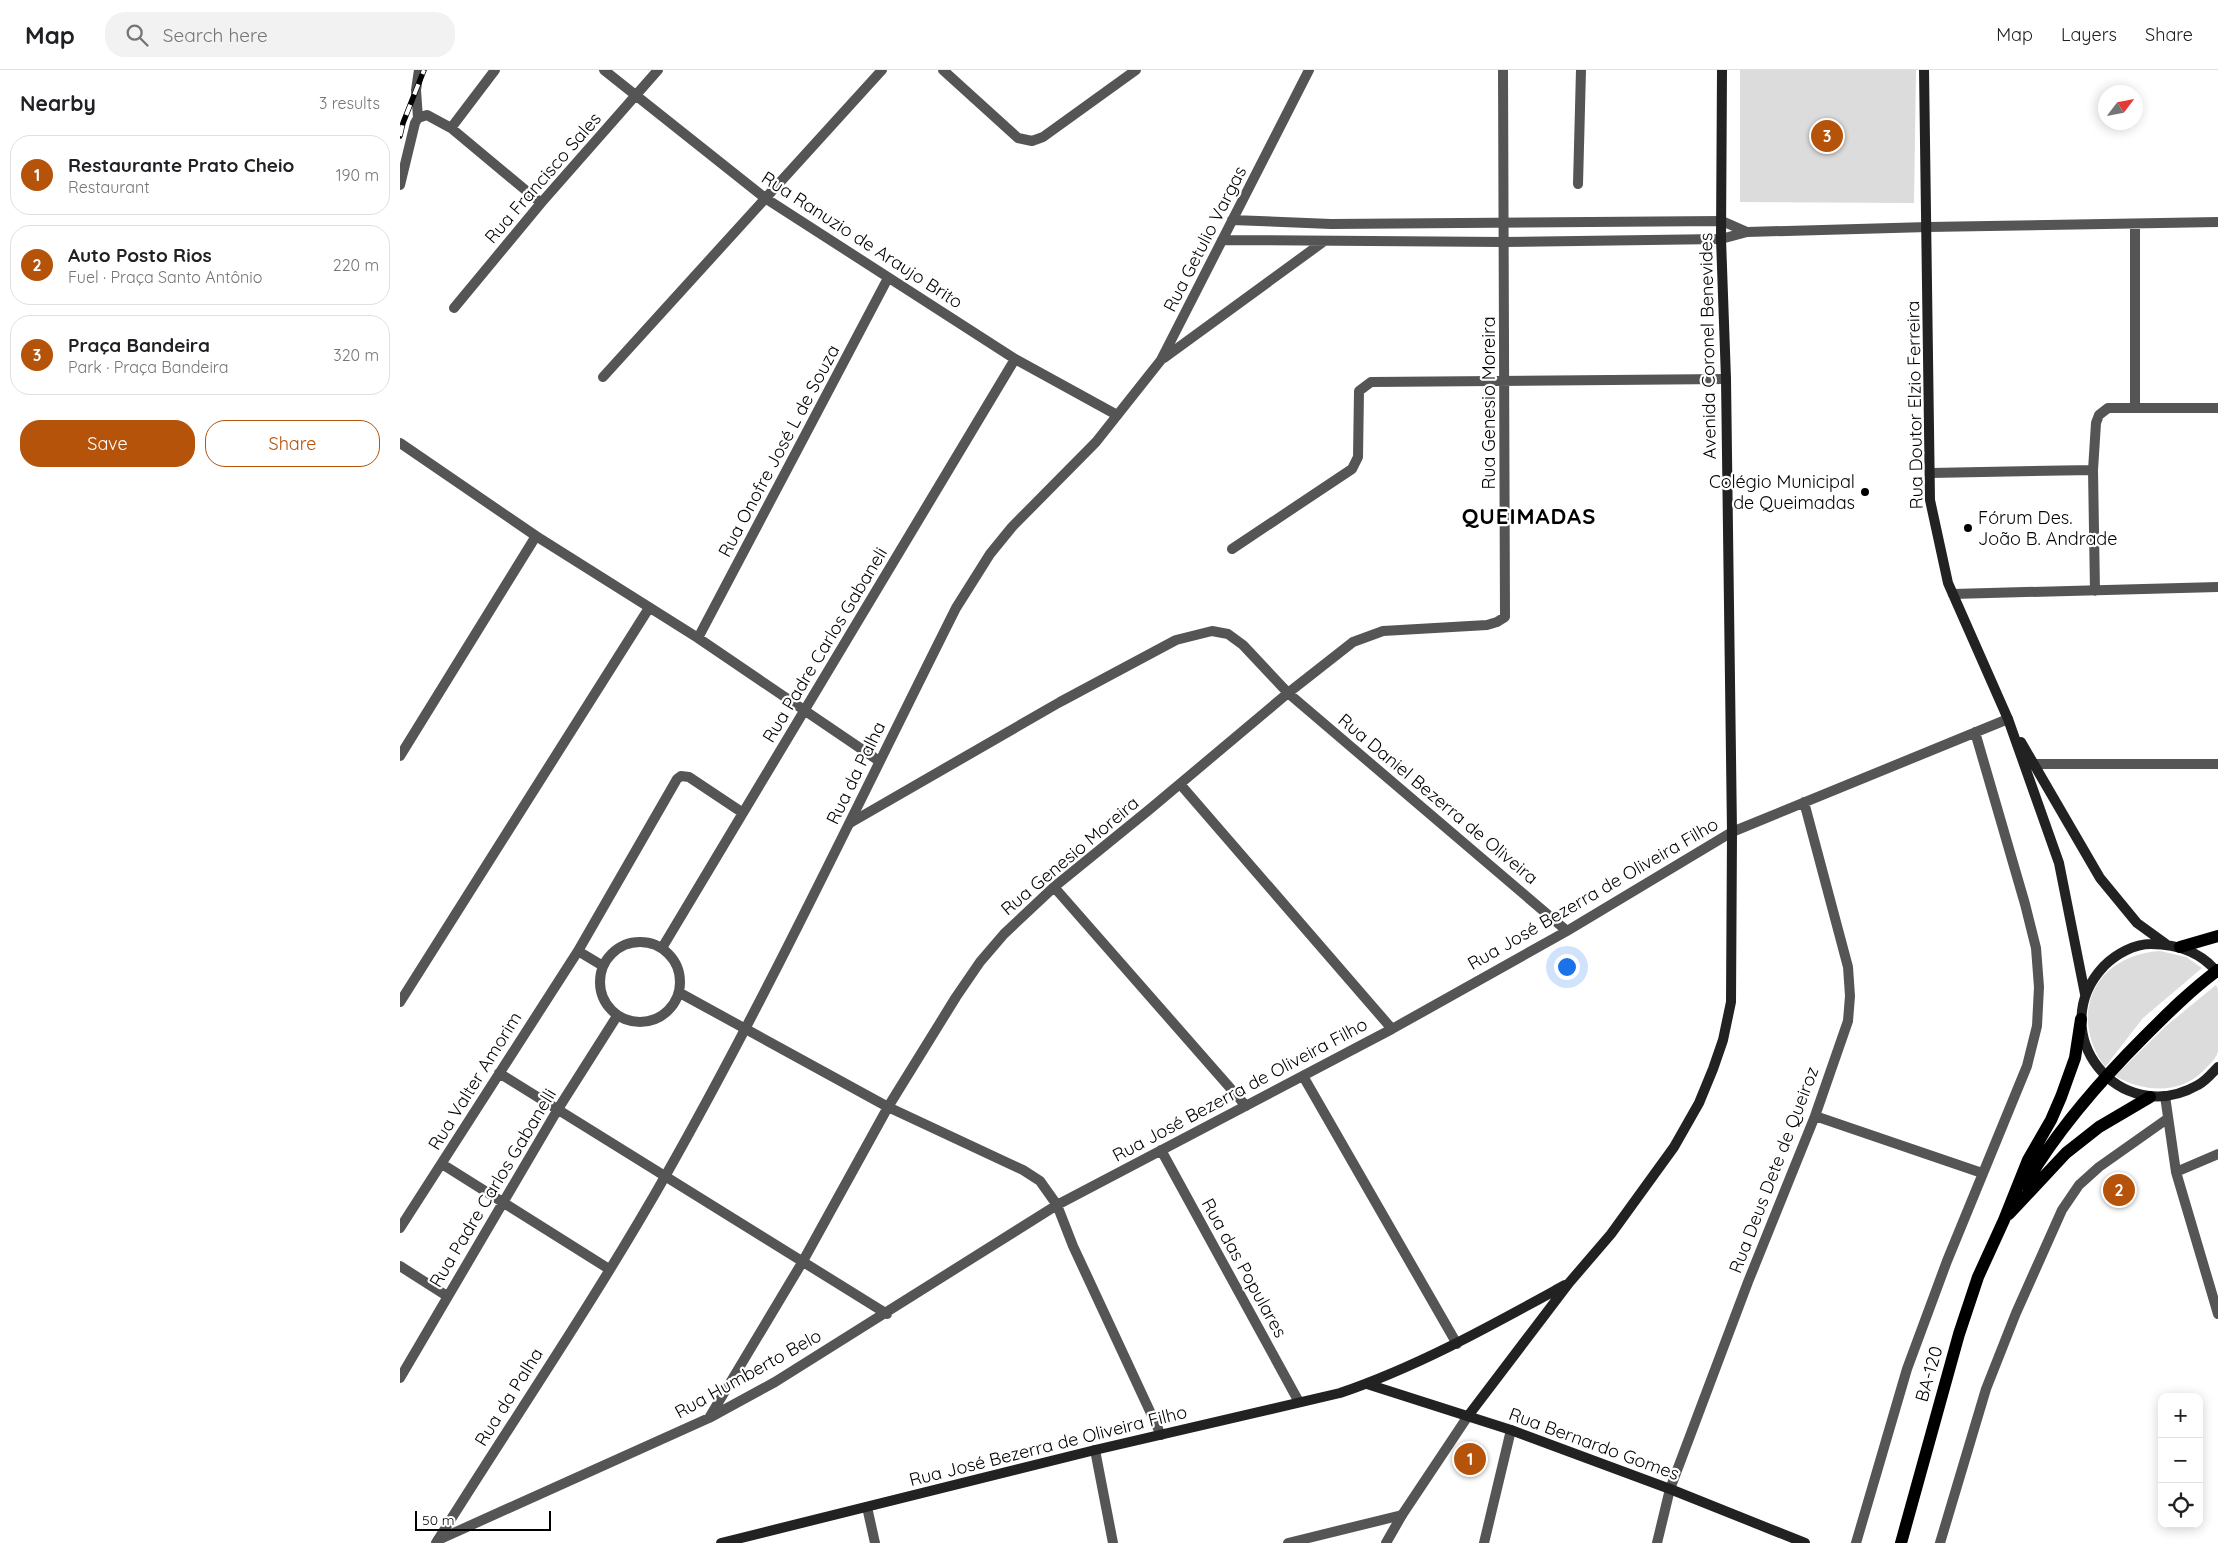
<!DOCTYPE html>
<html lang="en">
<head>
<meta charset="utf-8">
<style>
	:root { --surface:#fff; --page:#f2f2f2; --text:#202124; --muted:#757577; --line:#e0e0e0; --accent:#b45309 }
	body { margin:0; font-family:Quicksand,sans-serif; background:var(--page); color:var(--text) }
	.controls { position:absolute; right:15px; bottom:15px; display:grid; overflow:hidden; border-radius:10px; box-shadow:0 2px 12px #0003 }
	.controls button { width:45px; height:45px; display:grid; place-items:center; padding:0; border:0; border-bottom:1px solid var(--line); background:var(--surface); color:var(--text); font:25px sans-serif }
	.compass { position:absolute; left:1698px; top:15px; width:45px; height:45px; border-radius:50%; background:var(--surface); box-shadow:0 2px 12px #0003; rotate:58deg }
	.scale { position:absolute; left:15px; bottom:12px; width:136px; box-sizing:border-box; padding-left:5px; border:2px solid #000; border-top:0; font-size:14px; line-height:18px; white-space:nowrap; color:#000; -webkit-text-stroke:4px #fff; paint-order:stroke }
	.you { position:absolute; left:1166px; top:896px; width:18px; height:18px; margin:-12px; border:4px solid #fff; border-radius:50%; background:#1a73e8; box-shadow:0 0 0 8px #1a73e833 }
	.badge { display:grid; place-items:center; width:32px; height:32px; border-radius:50%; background:var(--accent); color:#fff; font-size:16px; font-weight:700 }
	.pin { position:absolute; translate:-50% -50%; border:2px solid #fff; box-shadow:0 1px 5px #0006 }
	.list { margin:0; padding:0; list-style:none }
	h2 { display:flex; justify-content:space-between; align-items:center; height:65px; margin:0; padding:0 20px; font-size:21px }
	h2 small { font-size:16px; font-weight:400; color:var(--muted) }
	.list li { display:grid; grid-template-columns:32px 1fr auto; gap:15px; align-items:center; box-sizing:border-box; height:80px; margin:0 10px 10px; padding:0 10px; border:1px solid var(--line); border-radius:20px }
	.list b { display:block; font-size:19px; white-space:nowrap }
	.list p { margin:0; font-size:16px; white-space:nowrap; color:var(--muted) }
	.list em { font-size:16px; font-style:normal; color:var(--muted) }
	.actions { display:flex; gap:10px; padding:15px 20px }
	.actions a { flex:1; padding:11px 0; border:1px solid var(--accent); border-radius:20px; text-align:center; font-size:18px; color:var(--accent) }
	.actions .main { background:var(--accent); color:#fff }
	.icon { flex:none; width:28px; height:28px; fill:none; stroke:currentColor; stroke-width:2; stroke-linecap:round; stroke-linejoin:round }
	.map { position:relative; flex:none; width:1818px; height:1473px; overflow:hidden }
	header { display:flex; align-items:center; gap:30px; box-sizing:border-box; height:70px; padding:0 25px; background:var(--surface); border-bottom:1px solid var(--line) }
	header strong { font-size:24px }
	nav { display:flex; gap:28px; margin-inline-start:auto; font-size:18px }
	.search { width:350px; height:45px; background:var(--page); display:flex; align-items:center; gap:12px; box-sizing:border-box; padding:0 18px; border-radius:20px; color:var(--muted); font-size:19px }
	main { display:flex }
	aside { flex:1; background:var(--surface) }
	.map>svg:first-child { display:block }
</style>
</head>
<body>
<header>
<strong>Map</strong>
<div class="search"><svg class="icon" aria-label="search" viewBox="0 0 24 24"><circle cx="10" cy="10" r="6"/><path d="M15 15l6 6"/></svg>Search here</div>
<nav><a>Map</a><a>Layers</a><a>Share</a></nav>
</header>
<main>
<aside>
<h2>Nearby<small>3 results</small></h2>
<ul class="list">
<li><span class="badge">1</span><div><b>Restaurante Prato Cheio</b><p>Restaurant</p></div><em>190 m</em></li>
<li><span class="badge">2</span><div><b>Auto Posto Rios</b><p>Fuel · Praça Santo Antônio</p></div><em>220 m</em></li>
<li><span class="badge">3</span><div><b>Praça Bandeira</b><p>Park · Praça Bandeira</p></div><em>320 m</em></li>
</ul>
<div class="actions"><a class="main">Save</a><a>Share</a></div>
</aside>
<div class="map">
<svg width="1818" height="1473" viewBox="0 0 1818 1473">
	<rect width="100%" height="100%" fill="#fff"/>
	<path fill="#dcdcdc" d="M1340,0H1516L1514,133L1340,132Z
		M1760,881L1786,887L1802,898L1743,948L1705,997C1667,944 1695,885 1760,881Z
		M1816,915L1818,919C1818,935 1818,968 1818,981C1817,987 1811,993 1807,997C1783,1025 1745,1023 1715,1006L1766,956Z"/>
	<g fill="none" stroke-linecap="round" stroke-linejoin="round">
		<path stroke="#555" stroke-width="10" d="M204,0L365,128L615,289L717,345
			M543,0L618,68L632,71L643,67L736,0
			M18,48L27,45L51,58L141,133
			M18,48L16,20L19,0
			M51,58L95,0
			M1178,114L1181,0
			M0,115L15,53L18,48
			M1528,157L1818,152
			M54,238L141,133L258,0
			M203,307L482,0
			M1735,337V154
			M0,373L136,466L298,568L479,691
			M1530,403L1693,400
			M832,479L952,399L958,387L959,321L971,312L1326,309
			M1695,521L1693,400L1696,353L1699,345L1708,338H1818
			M1553,524L1818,517
			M298,568L488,208
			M0,686L136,466
			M1634,694H1818
			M780,714L992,959
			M450,753L660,632L776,570L812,561L828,564L843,575L888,623L1167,861
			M654,817L846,1036
			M200 912a40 40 0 1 1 80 0a40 40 0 1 1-80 0Z
			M262,878L615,289
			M178,881L277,709L281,706L289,707L343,743
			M280,923L488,1037L623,1100L640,1111L657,1135L673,1176L761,1365
			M0,932L249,538
			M99,1003L487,1244
			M903,1006L1057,1274
			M1765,1026L1776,1102L1818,1244
			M1415,1046L1582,1103
			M761,1080L899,1332
			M42,1094L209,1199
			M1776,1102L1818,1084
			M0,1158L178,881L203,896
			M0,1196L47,1226
			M0,1308L158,1039L217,946
			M309,1348L403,1191L488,1037L556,927L580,892L604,864L654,817L750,739L888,623L953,572L983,561L1087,555L1097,552L1105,547L1103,0
			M695,1380L713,1473
			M467,1437L475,1473
			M38,1470L309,1348L375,1312L657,1135L992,959L1167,861L1332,762L1608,649
			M888,1473L1002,1445
			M1084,1473L1111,1360
			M1257,1473L1270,1419L1348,1212L1415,1046L1448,951L1450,926L1448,897L1404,732
			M1456,1473L1507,1299L1547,1191L1627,996L1637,956L1639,917L1636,878L1625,834L1575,662
			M1540,1473L1586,1319L1616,1243L1662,1140L1679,1115L1699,1097L1767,1049"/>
		<path stroke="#555" stroke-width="10" d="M832,150L931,154L1322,151L1347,162
			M822,170L1103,172L1321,169L1347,162L1528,157
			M764,288L923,172
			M36,1473C113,1350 195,1230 267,1103C371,919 461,727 556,538L590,484L612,457L696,372L761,290L909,0
			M986,1473L1002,1445L1068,1346"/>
		<path stroke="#222" stroke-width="10" d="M1524,0L1530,430L1548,513L1608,649L1659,793L1685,924
			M1621,672L1700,808L1737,853L1766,874
			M1818,903C1801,882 1777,874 1751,874C1734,874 1716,884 1704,896C1642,962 1719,1060 1798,1015C1806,1011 1812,1003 1818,997
			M967,1314L1111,1360L1270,1419L1405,1473
			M1068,1346L1169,1213L1211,1164L1274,1077L1299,1033L1313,999L1323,970L1331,932L1332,762L1326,309L1321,169L1322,0
			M321,1473L695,1380L940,1323C1019,1296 1092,1255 1165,1215"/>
		<path stroke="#000" stroke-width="12" d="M1780,877L1818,866
			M1625,1115C1657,1060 1699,1012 1744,967C1768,943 1791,920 1818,900
			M1609,1144L1666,1083L1699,1057L1750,1027
			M1501,1473L1559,1264L1578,1207L1604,1150L1628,1090L1651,1050L1661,1027L1675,988L1681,949"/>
		<defs>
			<path id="rail" d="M0,66L3,53L24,0"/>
		</defs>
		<use href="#rail" stroke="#000" stroke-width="5.5"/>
		<use href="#rail" stroke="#fff" stroke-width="4" stroke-dasharray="11" stroke-linecap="butt"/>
	</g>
	<g fill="#000" stroke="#fff" stroke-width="2">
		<circle cx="1465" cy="422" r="5"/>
		<circle cx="1568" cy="458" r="5"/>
	</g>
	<g text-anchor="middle" stroke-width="4.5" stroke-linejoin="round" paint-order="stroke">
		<g font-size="18" fill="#000" stroke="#fff">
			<text transform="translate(143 108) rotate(-49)" y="6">Rua Francisco Sales</text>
			<text transform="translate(805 169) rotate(-63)" y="6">Rua Getulio Vargas</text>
			<text transform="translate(462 170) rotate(33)" y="6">Rua Ranuzio de Araujo Brito</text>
			<text transform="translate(1308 276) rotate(-91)" y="6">Avenida Coronel Benevides</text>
			<text transform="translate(1089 333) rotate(-90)" y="6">Rua Genesio Moreira</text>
			<text transform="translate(1515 335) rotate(-91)" y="6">Rua Doutor Elzio Ferreira</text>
			<text transform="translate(379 381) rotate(-62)" y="6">Rua Onofre José L de Souza</text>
			<text transform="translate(425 575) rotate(-59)" y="6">Rua Padre Carlos Gabaneli</text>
			<text transform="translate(456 703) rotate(-64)" y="6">Rua da Palha</text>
			<text transform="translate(1038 729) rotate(40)" y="6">Rua Daniel Bezerra de Oliveira</text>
			<text transform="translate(670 786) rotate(-40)" y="6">Rua Genesio Moreira</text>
			<text transform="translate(1193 824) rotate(-30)" y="6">Rua José Bezerra de Oliveira Filho</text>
			<text transform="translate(75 1011) rotate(-58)" y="6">Rua Valter Amorim</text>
			<text transform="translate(840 1020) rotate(-28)" y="6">Rua José Bezerra de Oliveira Filho</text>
			<text transform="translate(1374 1100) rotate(-69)" y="6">Rua Deus Dete de Queiroz</text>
			<text transform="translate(93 1118) rotate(-59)" y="6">Rua Padre Carlos Gabanelli</text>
			<text transform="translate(844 1198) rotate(61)" y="6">Rua das Populares</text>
			<text transform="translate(348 1304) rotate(-29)" y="6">Rua Humberto Belo</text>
			<text transform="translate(1529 1304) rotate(-74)" y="6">BA-120</text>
			<text transform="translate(109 1327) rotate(-58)" y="6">Rua da Palha</text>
			<text transform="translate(1194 1374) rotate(20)" y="6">Rua Bernardo Gomes</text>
			<text transform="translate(648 1376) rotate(-14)" y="6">Rua José Bezerra de Oliveira Filho</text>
		</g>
		<g font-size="18" fill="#000" stroke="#fff" text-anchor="end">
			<text x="1455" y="418">Colégio Municipal<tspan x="1455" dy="21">de Queimadas</tspan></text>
			<text x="1578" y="454" text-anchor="start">Fórum Des.<tspan x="1578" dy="21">João B. Andrade</tspan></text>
		</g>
		<g font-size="22" font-weight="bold" letter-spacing="1" fill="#000" stroke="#fff">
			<text x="1129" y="454">QUEIMADAS</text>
		</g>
	</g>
</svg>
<div class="controls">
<button>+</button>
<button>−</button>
<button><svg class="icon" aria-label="locate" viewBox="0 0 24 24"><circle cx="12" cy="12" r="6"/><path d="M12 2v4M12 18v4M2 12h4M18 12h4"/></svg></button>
</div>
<svg class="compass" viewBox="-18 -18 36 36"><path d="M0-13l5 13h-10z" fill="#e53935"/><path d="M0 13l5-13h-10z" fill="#757577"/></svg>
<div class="scale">50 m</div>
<div class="you"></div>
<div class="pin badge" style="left:1070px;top:1389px">1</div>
<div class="pin badge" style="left:1719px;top:1120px">2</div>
<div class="pin badge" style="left:1427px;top:66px">3</div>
</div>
</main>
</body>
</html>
